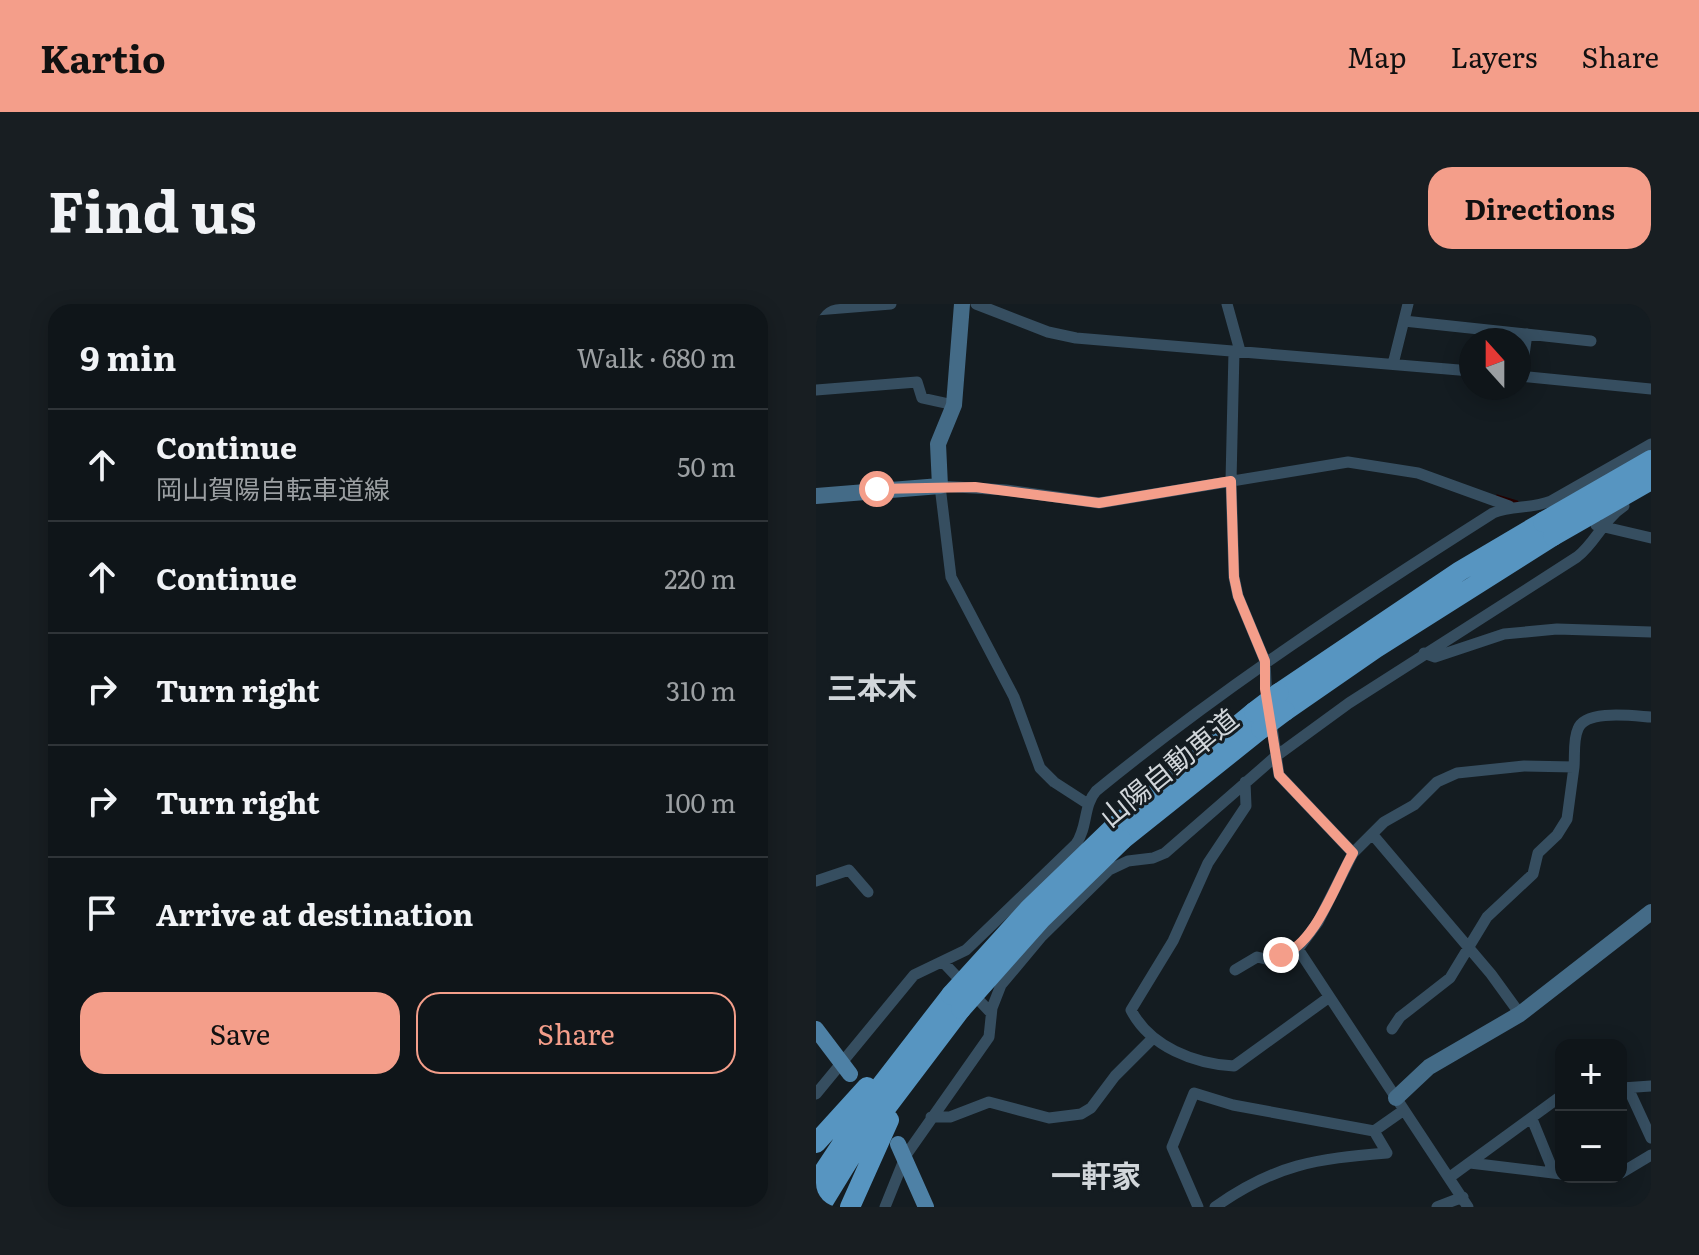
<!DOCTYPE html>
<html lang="en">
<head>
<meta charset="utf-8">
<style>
	:root { --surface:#0f1519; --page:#181e22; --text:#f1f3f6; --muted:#9b9fa2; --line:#2f3438; --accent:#f49e8a }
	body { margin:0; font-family:Literata,"Noto Sans JP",serif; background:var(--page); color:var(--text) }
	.controls { position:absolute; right:24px; bottom:24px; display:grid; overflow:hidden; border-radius:16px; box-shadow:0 4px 20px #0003 }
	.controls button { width:72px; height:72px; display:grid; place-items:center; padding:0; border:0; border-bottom:2px solid var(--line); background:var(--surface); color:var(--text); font:40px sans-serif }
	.compass { position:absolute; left:643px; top:24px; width:72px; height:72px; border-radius:50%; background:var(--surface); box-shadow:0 4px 20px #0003; rotate:339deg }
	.stop { position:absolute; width:24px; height:24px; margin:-18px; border:6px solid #f49e8a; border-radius:50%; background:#fff }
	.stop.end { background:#f49e8a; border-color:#fff; box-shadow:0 2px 8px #0008 }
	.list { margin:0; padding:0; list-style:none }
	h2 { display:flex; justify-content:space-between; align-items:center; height:104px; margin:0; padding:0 32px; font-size:34px }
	h2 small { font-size:26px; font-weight:400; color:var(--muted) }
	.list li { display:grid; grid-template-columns:52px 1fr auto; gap:24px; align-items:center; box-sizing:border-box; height:112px; padding:0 32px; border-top:2px solid var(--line) }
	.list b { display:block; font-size:30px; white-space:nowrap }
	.list p { margin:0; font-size:26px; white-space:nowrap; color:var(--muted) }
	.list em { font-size:26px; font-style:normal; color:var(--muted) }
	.actions { display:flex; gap:16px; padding:24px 32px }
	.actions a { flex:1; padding:18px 0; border:2px solid var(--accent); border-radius:24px; text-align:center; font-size:28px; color:var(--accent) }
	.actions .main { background:var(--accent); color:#111 }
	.icon { flex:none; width:44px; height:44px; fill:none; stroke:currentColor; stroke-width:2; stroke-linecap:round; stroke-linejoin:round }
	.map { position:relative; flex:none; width:835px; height:903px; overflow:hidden; border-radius:24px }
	header { display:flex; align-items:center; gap:48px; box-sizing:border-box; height:112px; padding:0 40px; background:var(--accent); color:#111 }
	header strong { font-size:38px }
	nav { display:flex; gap:44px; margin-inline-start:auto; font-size:28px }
	.intro { display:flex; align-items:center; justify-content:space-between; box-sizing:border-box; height:192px; padding:0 48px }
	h1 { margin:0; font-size:56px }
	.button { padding:20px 36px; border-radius:24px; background:var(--accent); color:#111; font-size:28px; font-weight:700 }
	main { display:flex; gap:48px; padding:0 48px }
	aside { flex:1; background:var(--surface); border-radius:24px; box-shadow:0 4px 20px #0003 }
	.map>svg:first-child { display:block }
</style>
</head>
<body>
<header>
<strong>Kartio</strong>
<nav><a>Map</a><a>Layers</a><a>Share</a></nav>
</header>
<div class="intro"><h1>Find us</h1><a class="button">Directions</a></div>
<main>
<aside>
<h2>9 min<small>Walk · 680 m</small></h2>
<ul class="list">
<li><svg class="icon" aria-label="ahead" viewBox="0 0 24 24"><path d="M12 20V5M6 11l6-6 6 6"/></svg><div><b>Continue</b><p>岡山賀陽自転車道線</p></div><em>50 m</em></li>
<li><svg class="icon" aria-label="ahead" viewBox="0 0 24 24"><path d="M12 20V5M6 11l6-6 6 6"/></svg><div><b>Continue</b></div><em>220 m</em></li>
<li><svg class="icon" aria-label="right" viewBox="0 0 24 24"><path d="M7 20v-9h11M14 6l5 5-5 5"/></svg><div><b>Turn right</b></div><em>310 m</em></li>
<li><svg class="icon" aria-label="right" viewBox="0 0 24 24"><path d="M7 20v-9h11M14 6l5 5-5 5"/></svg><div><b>Turn right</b></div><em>100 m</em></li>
<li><svg class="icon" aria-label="arrive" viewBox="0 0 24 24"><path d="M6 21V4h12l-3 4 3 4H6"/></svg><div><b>Arrive at destination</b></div></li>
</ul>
<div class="actions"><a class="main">Save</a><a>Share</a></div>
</aside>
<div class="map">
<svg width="835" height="903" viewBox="0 0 835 903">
	<rect width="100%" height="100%" fill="#141c21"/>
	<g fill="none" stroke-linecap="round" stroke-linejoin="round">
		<path stroke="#230000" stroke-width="3" d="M681,192L701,198"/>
		<path stroke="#364e60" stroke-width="11" d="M160,0L232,28L260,34L655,67
			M411,0L424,47
			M0,6L75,0
			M588,17L775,37
			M418,47L415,177L418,273L422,292L449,357L451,399
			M577,60L592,0
			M703,72L835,85
			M705,72L711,30
			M0,86L101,78L106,94L138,101
			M780,221L835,234
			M608,349L619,353L688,330L741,325L835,328
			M455,416L463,471L537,549
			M429,478L430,502L392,559L357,637L315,706C334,743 379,760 418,762L512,694
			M272,500L238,478L224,464L198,393L135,273L124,182L190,186L283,199L532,158L602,169L693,202
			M557,531L675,670L704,710
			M0,577L33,566L52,588
			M127,658L175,709
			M419,666L441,653L454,656L482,645
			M576,725L584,713L634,674L671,613L717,570L722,549L741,531L751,515L758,463
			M806,784L835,782
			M812,784L835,834
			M0,790L98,671L150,646L260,540C272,523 267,502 280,487C406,384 540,296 677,209C696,201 715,205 735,197L835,140
			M115,813H134L173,798L233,814L265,810L275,804L299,772L337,734
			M716,815L738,869
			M558,827L588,806
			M654,859L745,870
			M805,869L835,851
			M634,873L745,792
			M775,873H798
			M69,903L90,851L173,733L176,704L185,681L226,632L293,566L312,557L337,554L349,549L459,453L533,399L761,253C780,238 787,216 808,202
			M382,903L356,843L378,789L417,801L558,827L571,849C499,855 460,860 399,903
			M621,903L647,893
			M652,903L482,645L502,618L537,549L568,518L598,501L621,478L641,469L708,462L758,463C759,452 757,435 762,425C769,405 818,412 835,413"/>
		<path stroke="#446b87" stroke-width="16" d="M0,192L124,182L122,140L138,101L146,0
			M580,794L613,763L704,710L835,608"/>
		<path stroke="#4e81a6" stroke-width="16" d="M0,725L34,770
			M82,840L110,903"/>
		<path stroke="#5795c1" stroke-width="20" d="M463,389L644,267L727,218
			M469,407L560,344L737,232
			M297,524L438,408
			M306,536L445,425
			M0,839L51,783
			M0,879L63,784L135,691
			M4,903L42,841L145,705
			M34,903L73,816"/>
		<path stroke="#5795c1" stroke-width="20" d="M727,218L835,156
			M737,232L835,176
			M438,408L463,389
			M445,425L469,407
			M135,691L213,605L297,524
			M145,705L225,615L306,536"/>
	</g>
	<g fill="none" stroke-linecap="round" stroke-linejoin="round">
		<path stroke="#f49e8a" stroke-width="10" d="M61,185L159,183L283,199L415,177L418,273L422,292L449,357V385L463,471L537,549C520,578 499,642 465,651"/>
	</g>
	<g text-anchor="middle" stroke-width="6" stroke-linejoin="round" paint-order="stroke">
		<g font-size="28" fill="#d1d6da" stroke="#141c21">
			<text transform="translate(353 464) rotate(-39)" y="10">山陽自動車道</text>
		</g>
		<g font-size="30" font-weight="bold" fill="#d1d6da" stroke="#141c21">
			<text x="56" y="395">三本木</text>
			<text x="280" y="883">一軒家</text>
		</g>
	</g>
</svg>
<div class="controls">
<button>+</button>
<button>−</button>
</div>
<svg class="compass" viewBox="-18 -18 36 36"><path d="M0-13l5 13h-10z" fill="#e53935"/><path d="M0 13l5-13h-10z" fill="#9b9fa2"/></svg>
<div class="stop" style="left:61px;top:185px"></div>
<div class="stop end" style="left:465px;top:651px"></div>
</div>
</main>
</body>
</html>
